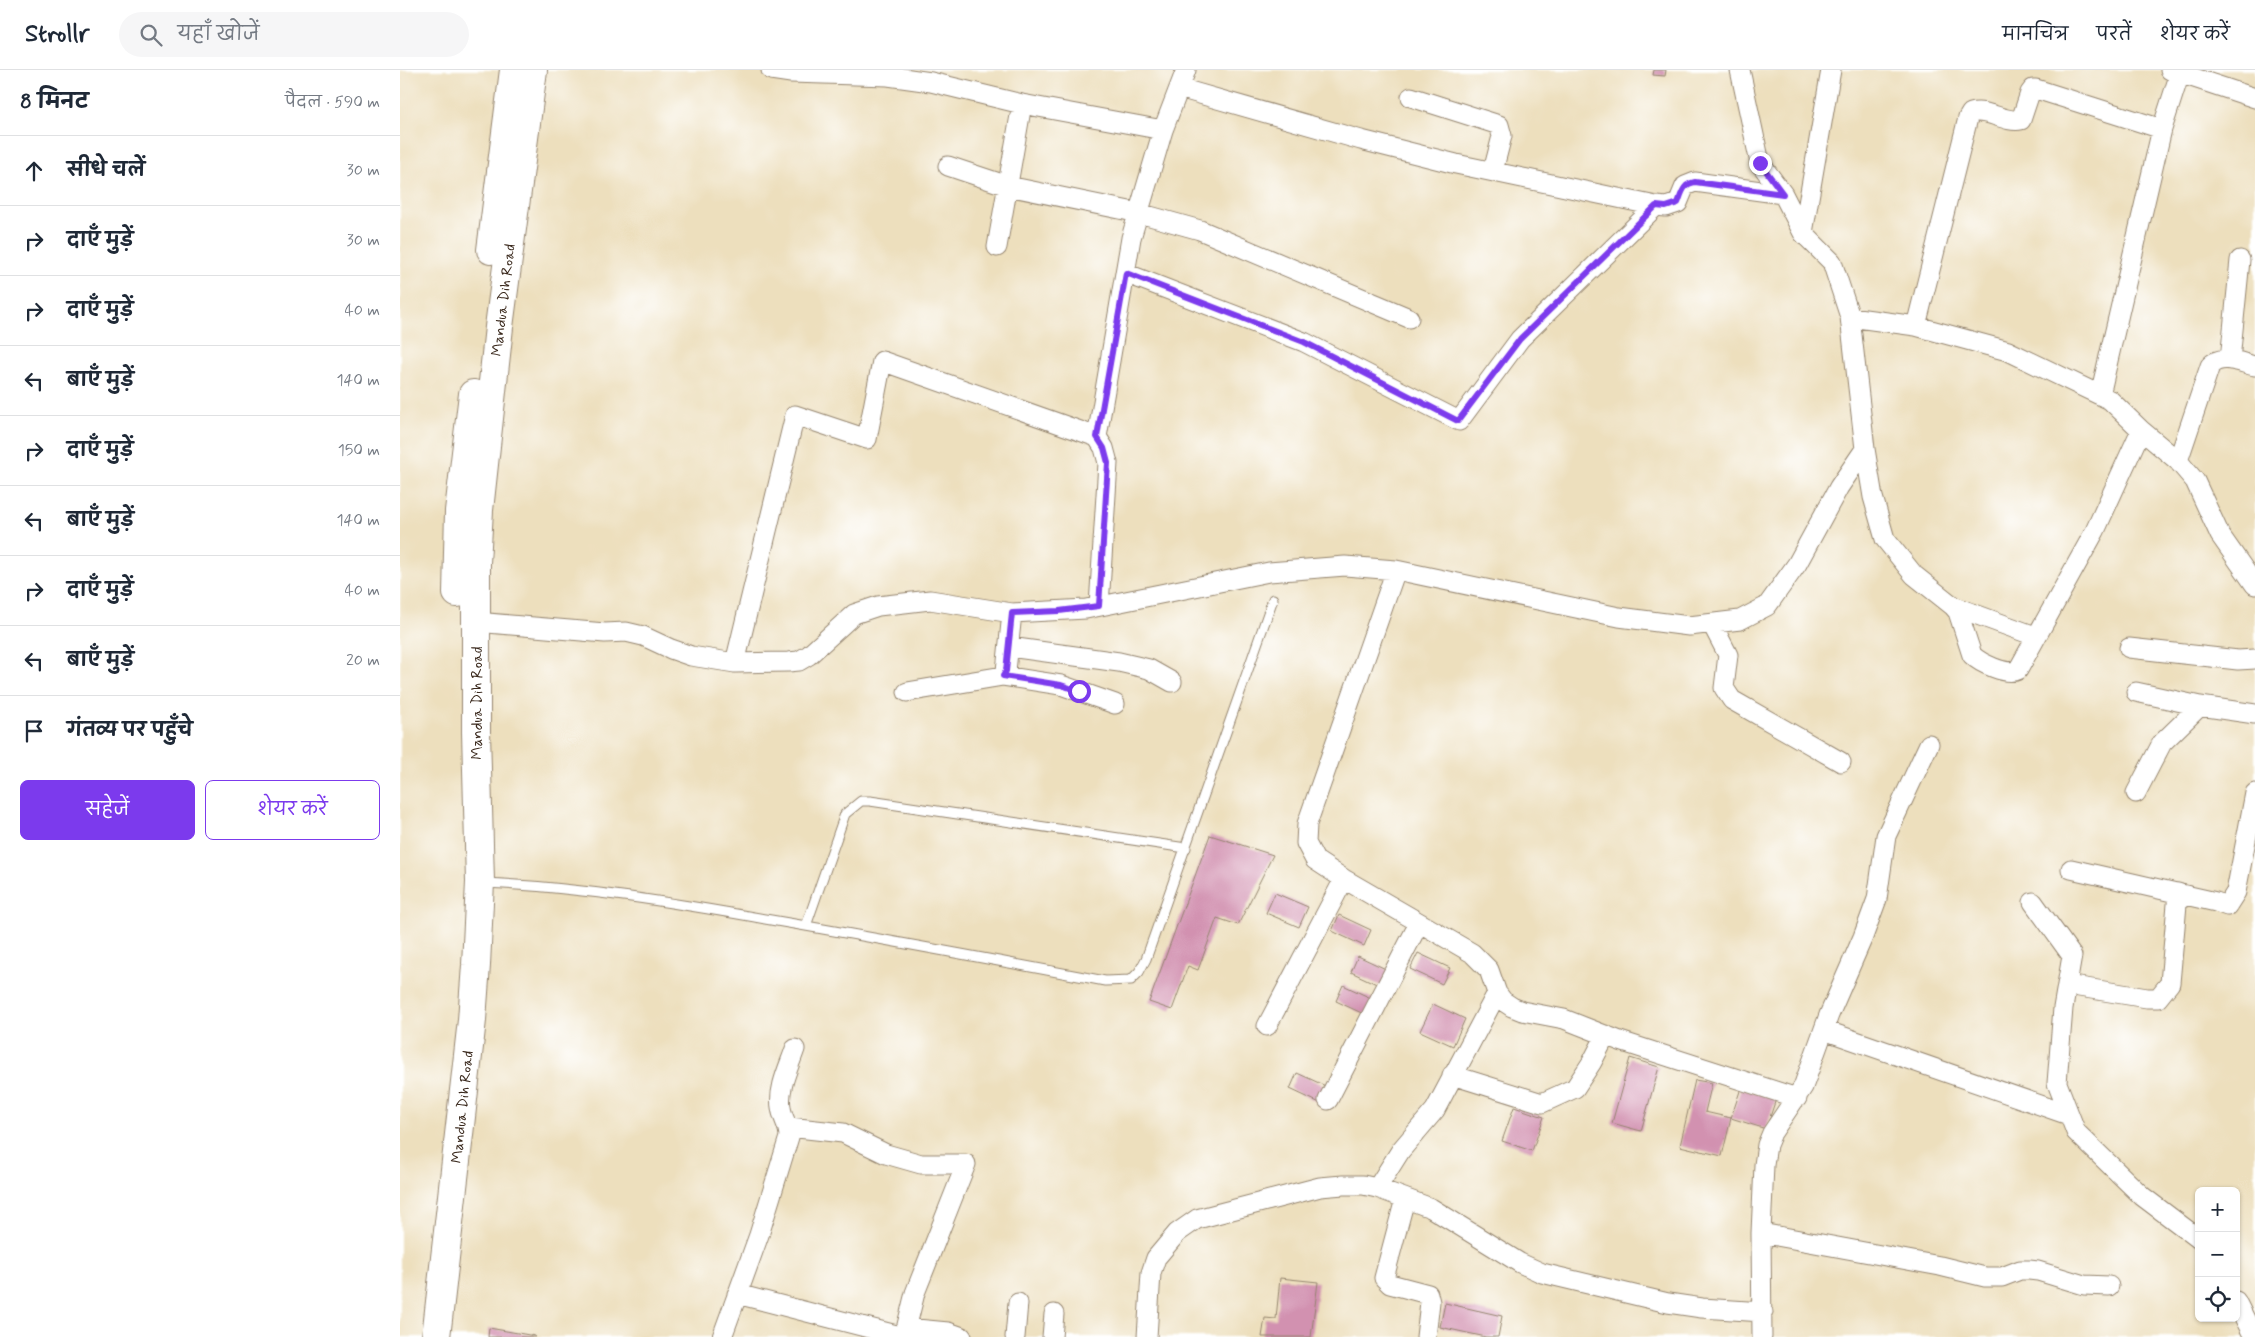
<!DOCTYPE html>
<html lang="hi">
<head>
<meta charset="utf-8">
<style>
	:root { --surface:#fff; --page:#f6f6f7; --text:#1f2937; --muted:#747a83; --line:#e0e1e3; --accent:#7c3aed }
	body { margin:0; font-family:Mynerve,"Playpen Sans Deva",sans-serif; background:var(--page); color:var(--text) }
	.controls { position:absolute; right:15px; bottom:15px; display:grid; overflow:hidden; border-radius:8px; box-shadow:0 1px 4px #0004 }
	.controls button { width:45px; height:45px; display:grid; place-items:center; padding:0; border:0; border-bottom:1px solid var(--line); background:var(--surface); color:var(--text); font:25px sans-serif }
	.stop { position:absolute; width:15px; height:15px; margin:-11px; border:4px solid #7c3aed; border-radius:50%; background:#fff }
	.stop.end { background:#7c3aed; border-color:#fff; box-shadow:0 1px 5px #0008 }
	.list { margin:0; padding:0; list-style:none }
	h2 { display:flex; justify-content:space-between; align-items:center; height:65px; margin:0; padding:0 20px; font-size:21px }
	h2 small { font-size:16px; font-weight:400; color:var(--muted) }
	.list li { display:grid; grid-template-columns:32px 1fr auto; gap:15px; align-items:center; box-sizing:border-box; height:70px; padding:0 20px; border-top:1px solid var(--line) }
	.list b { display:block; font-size:19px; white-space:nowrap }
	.list em { font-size:16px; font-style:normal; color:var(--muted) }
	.actions { display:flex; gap:10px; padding:15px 20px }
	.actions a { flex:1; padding:11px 0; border:1px solid var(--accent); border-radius:8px; text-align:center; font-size:18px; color:var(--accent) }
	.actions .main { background:var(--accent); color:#fff }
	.icon { flex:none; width:28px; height:28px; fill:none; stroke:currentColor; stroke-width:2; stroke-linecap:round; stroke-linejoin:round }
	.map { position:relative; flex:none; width:1855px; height:1267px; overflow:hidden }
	header { display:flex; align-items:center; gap:30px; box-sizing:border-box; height:70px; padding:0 25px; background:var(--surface); border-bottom:1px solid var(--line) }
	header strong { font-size:24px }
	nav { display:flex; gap:28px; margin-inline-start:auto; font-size:18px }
	.search { width:350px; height:45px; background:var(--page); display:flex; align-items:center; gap:12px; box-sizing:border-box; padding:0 18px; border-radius:28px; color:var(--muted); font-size:19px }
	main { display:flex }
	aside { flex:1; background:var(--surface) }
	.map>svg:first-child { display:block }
</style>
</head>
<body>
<header>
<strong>Strollr</strong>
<div class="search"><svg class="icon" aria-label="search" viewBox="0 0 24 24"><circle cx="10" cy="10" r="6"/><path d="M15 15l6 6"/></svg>यहाँ खोजें</div>
<nav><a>मानचित्र</a><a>परतें</a><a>शेयर करें</a></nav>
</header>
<main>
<aside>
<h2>8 मिनट<small>पैदल · 590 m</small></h2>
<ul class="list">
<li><svg class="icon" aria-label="ahead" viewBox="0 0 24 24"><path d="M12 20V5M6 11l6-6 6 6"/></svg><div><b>सीधे चलें</b></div><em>30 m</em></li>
<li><svg class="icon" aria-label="right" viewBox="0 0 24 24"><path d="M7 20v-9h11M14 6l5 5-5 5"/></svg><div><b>दाएँ मुड़ें</b></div><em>30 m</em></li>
<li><svg class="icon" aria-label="right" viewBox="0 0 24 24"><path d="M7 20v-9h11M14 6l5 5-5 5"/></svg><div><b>दाएँ मुड़ें</b></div><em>40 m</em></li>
<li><svg class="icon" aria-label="left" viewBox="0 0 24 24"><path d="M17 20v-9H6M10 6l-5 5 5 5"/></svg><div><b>बाएँ मुड़ें</b></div><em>140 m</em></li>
<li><svg class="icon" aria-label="right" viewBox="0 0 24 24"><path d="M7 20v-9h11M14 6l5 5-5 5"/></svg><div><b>दाएँ मुड़ें</b></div><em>150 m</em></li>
<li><svg class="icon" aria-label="left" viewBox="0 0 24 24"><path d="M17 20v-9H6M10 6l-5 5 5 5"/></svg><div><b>बाएँ मुड़ें</b></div><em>140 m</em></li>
<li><svg class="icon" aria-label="right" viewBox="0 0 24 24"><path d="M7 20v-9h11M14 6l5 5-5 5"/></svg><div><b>दाएँ मुड़ें</b></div><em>40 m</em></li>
<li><svg class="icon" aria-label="left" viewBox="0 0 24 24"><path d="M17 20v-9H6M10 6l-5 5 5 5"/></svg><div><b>बाएँ मुड़ें</b></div><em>20 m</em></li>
<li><svg class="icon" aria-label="arrive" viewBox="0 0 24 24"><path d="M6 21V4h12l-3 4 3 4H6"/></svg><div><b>गंतव्य पर पहुँचे</b></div></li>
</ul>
<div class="actions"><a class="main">सहेजें</a><a>शेयर करें</a></div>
</aside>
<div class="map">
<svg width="1855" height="1267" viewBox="0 0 1855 1267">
	<rect width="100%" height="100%" fill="#fff"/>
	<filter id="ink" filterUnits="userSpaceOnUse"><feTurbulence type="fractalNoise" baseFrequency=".02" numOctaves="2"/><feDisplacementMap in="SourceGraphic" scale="10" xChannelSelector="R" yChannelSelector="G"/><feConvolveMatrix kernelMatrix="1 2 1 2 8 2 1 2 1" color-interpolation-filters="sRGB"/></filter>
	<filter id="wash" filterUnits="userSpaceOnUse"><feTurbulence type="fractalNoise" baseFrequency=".0096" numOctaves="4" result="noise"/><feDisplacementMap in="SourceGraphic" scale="20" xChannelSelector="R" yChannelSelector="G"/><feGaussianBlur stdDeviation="1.12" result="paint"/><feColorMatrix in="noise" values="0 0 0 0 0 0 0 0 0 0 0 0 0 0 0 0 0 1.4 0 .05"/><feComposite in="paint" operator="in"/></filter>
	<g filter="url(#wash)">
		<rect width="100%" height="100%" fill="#eddfbd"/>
		<g id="blocks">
			<path fill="#d291b0" d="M1254,0H1266L1265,6L1253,5Z
				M810,765L873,785L838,855L817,848L798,900L788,896L772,940L749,932Z
				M875,823L908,837L899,857L866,843Z
				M939,845L971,860L964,876L932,861Z
				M1018,883L1050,898L1042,914L1010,899Z
				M958,886L990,901L983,917L951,902Z
				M943,915L975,930L968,946L936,931Z
				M1033,934L1065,949L1053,976L1020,961Z
				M1230,988L1259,997L1241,1061L1212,1053Z
				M897,1003L930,1018L922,1034L890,1019Z
				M1295,1010L1312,1013L1305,1042L1331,1048L1322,1086L1280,1076Z
				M1341,1018L1376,1029L1366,1059L1331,1048Z
				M1114,1037L1144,1047L1132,1081L1102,1071Z
				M880,1208L918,1212L911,1267H862L865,1248L876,1249Z
				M1045,1233L1102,1246L1098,1267H1086L1040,1257Z
				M89,1258L135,1266V1267H88Z"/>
		</g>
	</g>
	<g filter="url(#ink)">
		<use href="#blocks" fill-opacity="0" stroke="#94846e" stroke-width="1"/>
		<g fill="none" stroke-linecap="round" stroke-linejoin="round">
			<defs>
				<path id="service" d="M83,813C180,817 276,833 371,850C483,869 594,890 705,911L731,910L739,902L746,889L873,529
					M406,856L445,744L461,731H470L786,778"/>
				<path id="minor" d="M371,0L391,3L488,6L531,12L622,34L763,60
					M1340,0L1360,93L1383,124L1403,163L1432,192L1450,247L1465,379L1473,427L1485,469L1514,505L1553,536L1558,542L1572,585C1580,593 1607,606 1618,600L1695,461L1741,360
					M1770,0L1855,28
					M779,18L961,70L1056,94L1256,136L1266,137L1278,133L1285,116L1295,112L1383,124
					M1011,27L1099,55L1102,66L1093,101
					M548,96L608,116L739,143L800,160L1009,248
					M1403,163L1431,0
					M597,177L622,34
					M725,203L904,272L1059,351L1120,269L1256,136
					M1450,247L1516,256L1608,281L1710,330L1741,360L1778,391L1795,411L1820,465L1855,515
					M1516,256L1568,48L1571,43C1587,38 1604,53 1621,50L1630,23L1633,19H1636L1762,59
					M1830,290L1840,190
					M1700,325L1762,59L1780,3
					M697,367L704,378L708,393L699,536
					M1778,391L1810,296C1821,283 1841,293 1855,296
					M996,500L907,754L906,773L915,790L944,809L1072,883L1089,900L1097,923L1103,931L1112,937L1122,941L1164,949L1220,971L1397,1028
					M1553,536L1635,566
					M76,552L205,563L226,562L243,566L271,579L291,586L335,593L388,592L399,591L409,585L454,544L478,536L530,530L612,543L686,539L869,502L945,496L996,500L1219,547L1289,556L1340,550L1367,536L1397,494L1439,417L1465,379
					M1312,554L1328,585L1324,618L1332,630L1441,692
					M609,577L719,592L749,599L772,612
					M1729,578L1838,590L1855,589
					M335,593L395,345L467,369L482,291L697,367L731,168L763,60L786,0
					M603,606L661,615L715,634
					M507,622L603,606L606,601L612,543
					M1736,622L1800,636L1855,644
					M1736,723L1762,673L1800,636
					M1671,799L1816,832L1827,836L1836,822L1855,723
					M1633,832L1672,886L1663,938L1657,1013L1676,1062L1742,1126L1799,1169
					M1667,915L1747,928H1758L1770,913L1778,823
					M867,956L944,809
					M1424,960L1669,1045
					M1052,1005L1142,1033L1175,1018L1192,992L1206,965
					M928,1030L1019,853
					M389,1057L443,1063L486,1084L521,1094H566L515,1223L504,1267
					M977,1118L1001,1080L1035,1040L1097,923
					M1005,1129L984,1208L990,1214L1028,1224L1030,1232L1026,1267
					M1361,1163L1540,1196L1585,1207H1602L1620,1200H1629L1638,1201L1684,1215L1709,1216
					M337,1224L504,1267
					M1836,1231L1854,1267
					M506,1258L548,1262L562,1267
					M322,1267L359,1165L389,1067C389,1055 382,1048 381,1037C378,1018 389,997 395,979
					M615,1267L618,1233
					M652,1267L654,1244
					M747,1267L751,1203L756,1188L777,1163L797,1149L920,1117L943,1115H963L977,1118L1031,1138L1120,1193L1142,1203L1268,1233L1302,1238L1363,1242
					M1362,1267L1361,1163L1364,1095L1367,1075L1372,1063L1403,1017L1429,945L1463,867L1477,829L1486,766L1529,674"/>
				<path id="primary" d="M91,180L114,0
					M57,523L59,441L73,324
					M36,1267L72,950L76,895L80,812L76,662V493L79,440L99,257L133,0"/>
			</defs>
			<use href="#service" stroke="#94846e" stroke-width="11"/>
			<use href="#minor" stroke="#94846e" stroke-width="21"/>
			<use href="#primary" stroke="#94846e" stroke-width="30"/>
			<use href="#service" stroke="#fff" stroke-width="9"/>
			<use href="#minor" stroke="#fff" stroke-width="19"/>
			<use href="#primary" stroke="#fff" stroke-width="28"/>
		</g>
	</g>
	<g fill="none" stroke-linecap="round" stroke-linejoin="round" filter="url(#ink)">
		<path stroke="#7c3aed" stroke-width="6" d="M679,621L661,615L603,606L606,601L612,543L659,541L699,536L708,393L704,378L697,367L726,203L904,272L1058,351L1120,269L1256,136L1266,137L1278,133C1282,123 1283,114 1295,112L1383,124L1360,93"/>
	</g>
	<g text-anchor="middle" stroke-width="4" stroke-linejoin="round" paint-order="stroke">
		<g font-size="15" fill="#3b2a1e" stroke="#fff">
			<text transform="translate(103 230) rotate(-83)" y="5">Mandua Dih Road</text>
			<text transform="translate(77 633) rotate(-90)" y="5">Mandua Dih Road</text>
			<text transform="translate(62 1037) rotate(-84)" y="5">Mandua Dih Road</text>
		</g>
	</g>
</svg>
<div class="controls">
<button>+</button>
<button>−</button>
<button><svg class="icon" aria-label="locate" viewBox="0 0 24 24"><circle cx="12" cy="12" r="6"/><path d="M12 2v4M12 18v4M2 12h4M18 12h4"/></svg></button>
</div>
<div class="stop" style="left:679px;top:621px"></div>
<div class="stop end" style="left:1360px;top:93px"></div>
</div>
</main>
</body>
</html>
